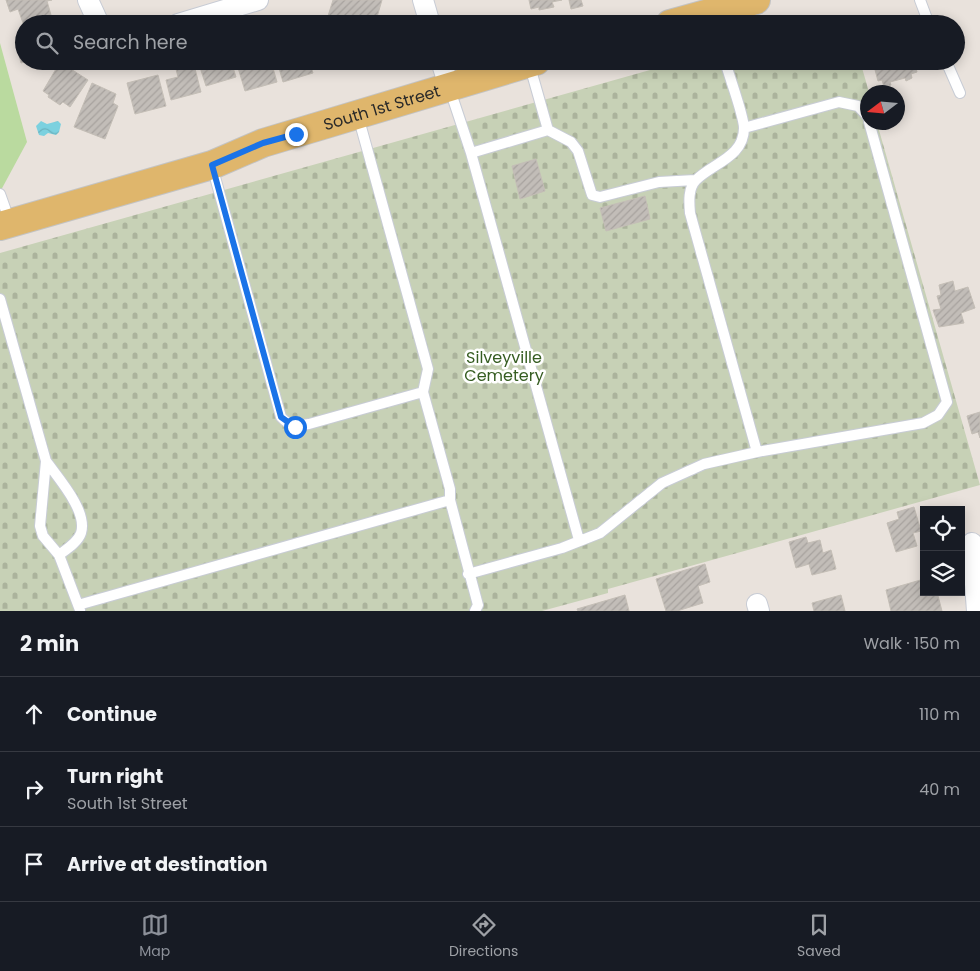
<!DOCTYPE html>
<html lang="en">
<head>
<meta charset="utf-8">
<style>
	:root { --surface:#171b24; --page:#20242c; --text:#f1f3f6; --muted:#9ea1a6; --line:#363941; --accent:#8c9099 }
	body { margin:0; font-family:Poppins,sans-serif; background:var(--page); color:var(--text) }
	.controls { position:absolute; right:15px; bottom:15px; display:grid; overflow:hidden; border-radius:0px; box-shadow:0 2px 12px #0003 }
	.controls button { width:45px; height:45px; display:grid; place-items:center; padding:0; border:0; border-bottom:1px solid var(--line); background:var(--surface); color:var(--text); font:25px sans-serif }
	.compass { position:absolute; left:860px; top:85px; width:45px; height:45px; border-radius:50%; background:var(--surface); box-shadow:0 2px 12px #0003; rotate:254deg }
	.stop { position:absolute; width:15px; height:15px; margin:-11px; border:4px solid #1a73e8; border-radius:50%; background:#fff }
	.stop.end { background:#1a73e8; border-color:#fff; box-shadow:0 1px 5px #0008 }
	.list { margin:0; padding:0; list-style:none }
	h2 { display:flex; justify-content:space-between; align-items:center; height:65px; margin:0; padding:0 20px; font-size:21px }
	h2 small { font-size:16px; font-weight:400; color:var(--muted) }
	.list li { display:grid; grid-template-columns:32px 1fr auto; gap:15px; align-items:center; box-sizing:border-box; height:75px; padding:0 20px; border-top:1px solid var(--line) }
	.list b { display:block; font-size:19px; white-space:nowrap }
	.list p { margin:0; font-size:16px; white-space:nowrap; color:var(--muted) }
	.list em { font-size:16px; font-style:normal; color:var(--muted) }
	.icon { flex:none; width:28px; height:28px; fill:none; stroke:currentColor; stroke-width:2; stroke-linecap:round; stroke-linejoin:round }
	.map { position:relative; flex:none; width:980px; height:611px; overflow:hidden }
	.search { position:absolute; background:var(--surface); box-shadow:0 2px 12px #0003; left:15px; right:15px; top:15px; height:55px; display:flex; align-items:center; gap:12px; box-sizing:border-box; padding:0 18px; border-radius:28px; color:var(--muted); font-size:19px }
	.sheet { height:290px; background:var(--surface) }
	nav { display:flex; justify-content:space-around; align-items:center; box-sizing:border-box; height:70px; border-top:1px solid var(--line); background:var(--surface); font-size:14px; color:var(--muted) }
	nav a { display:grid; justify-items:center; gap:2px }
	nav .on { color:var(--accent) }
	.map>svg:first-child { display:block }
</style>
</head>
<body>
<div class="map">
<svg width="980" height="611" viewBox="0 0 980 611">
	<defs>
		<pattern id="cemetery-stones" width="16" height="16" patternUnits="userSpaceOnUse" patternTransform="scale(1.25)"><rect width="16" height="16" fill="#c7d1b6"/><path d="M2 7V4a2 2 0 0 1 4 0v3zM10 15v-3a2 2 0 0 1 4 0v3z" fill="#abb39c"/></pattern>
		<pattern id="water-waves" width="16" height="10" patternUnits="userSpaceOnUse" patternTransform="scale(1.25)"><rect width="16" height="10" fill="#7cd1df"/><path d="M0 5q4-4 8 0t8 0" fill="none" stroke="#6bb3bf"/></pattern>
		<pattern id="building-hatch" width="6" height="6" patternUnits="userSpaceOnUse" patternTransform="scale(1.25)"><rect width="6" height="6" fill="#c2bdb8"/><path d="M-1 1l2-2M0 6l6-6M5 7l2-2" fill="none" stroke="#a7a29e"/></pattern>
	</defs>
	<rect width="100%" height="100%" fill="#e9e2dc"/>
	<path fill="url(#cemetery-stones)" d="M682,61H860L869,92L868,122L877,123L980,485L608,589V593L542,611H0V253Z"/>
	<path fill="#bada9f" d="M0,43L27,142L0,192Z"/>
	<path fill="url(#water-waves)" d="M41,121L47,124L58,121L61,124L59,132L56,135L48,133L44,136L39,135L36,126Z"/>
	<path fill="url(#building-hatch)" stroke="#c4beb6" d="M6,0H52L47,1L51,15L23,23L18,9L10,12Z
		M333,0H382L375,24H354L328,16Z
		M529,0H562L552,2L554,7L539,10V7L531,9Z
		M569,0H581L583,6L571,9Z
		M24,29V61H28L21,63L17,48L19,47L17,39L21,38L19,30Z
		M174,61H193L201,92L171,100L166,80L178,77Z
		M198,61H231L236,77L206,86Z
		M236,61H271L277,82L245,91Z
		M277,61H309L313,73L283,82Z
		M877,61H914L917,72L911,74L912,78L906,81L905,78L890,82L891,85L884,87L882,80L878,81L874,66L878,65Z
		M60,62L88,80L70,107L63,102L60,105L48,97L49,95L43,91Z
		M158,75L166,106L135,114L127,83Z
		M92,83L116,94L113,103L118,106L105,139L74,127Z
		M536,159L545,191L520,199L512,166Z
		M645,196L650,219L606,231L600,208Z
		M953,281L955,291L968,287L975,308L961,313L964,323L939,327L933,310L941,309L937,296L941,295L939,285Z
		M980,412V438L978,432L972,434L967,416Z
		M914,507L921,531L913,533L917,546L896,552L887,523L899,519L897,512Z
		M806,537L808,543L820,540L823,553L831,550L836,569L812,575L809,564L796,568L789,542Z
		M705,564L710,582L698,586L703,603L677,611H666L656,579Z
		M924,579V592H937L942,611H891L886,590Z
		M625,595L629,611H578L577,609Z
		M841,595L845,611H814L812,603Z"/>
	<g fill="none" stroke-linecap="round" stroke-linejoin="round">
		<defs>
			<path id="service" d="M920,0L929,24
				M725,61C729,76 744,116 744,128C744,157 713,163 696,180C688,188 689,202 690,213L757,452
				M946,61L960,93
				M529,63L548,130
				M449,87L471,153L579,540
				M358,116L428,369L423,392L450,489V500L478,605L475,611
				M744,128L839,102L858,106L868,117
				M471,153L548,130L571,142L578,151L592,195L600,197L659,182L695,180
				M212,166L281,417C290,427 297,426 309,424L423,392
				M0,194L10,222
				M0,299L46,461
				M59,555C67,549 78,542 81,533C88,511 58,478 46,461L40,526L43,536L59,555L80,610
				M468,574L562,548L600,533L662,483L704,464L757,452L923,423L938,415L947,402L869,122
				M78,605L450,500"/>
			<path id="minor" d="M88,0L99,24
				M423,0L430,24
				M178,24L258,0
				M441,61L449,86
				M972,543L977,611
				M757,604L759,611"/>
			<g id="primary">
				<path d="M670,24L756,0"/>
				<path id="s1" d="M0,226L212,165L263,143L536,61"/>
			</g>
		</defs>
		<use href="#service" stroke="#c8ccd5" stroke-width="12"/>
		<use href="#minor" stroke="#c8ccd5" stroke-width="22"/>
		<use href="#primary" stroke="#c3c3c3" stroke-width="30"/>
		<use href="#service" stroke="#fff" stroke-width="10"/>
		<use href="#minor" stroke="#fff" stroke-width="20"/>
		<use href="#primary" stroke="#dfb66c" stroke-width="28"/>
	</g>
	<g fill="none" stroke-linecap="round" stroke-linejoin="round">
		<path stroke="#1a73e8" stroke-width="6" d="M295,427L281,417L212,165L263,143L296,134"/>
	</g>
	<g text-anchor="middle" stroke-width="5" stroke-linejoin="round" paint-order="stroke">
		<g font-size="16" fill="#292929" stroke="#fff">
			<text dy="6" stroke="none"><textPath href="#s1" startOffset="400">South 1st Street</textPath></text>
		</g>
		<g font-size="16" fill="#365d22" stroke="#fff">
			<text x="504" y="363">Silveyville<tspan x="504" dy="18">Cemetery</tspan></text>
		</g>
	</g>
</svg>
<div class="controls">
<button><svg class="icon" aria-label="locate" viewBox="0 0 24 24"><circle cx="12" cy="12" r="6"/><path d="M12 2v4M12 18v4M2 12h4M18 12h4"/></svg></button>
<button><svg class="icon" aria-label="layers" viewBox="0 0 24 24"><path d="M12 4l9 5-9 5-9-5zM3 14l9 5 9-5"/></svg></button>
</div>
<svg class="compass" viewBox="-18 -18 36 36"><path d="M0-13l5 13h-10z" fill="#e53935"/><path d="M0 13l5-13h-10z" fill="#9ea1a6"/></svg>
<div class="stop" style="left:295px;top:427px"></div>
<div class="stop end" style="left:296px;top:134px"></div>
<div class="search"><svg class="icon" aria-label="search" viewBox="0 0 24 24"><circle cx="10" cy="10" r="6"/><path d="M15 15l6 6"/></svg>Search here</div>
</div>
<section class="sheet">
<h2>2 min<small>Walk · 150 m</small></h2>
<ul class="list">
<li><svg class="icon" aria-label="ahead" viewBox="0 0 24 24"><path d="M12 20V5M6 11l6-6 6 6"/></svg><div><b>Continue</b></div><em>110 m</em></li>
<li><svg class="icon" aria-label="right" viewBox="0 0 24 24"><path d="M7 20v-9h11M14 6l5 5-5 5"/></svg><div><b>Turn right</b><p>South 1st Street</p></div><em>40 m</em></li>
<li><svg class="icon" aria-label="arrive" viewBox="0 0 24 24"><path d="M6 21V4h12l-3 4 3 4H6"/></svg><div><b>Arrive at destination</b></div></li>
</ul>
</section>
<nav>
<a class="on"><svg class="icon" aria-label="map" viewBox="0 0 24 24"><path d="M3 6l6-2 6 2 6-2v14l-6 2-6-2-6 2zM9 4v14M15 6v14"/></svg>Map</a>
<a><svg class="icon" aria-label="directions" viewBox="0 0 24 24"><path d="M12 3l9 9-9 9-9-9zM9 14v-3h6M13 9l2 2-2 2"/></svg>Directions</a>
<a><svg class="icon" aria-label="saved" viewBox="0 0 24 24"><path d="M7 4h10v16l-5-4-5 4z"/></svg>Saved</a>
</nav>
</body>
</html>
